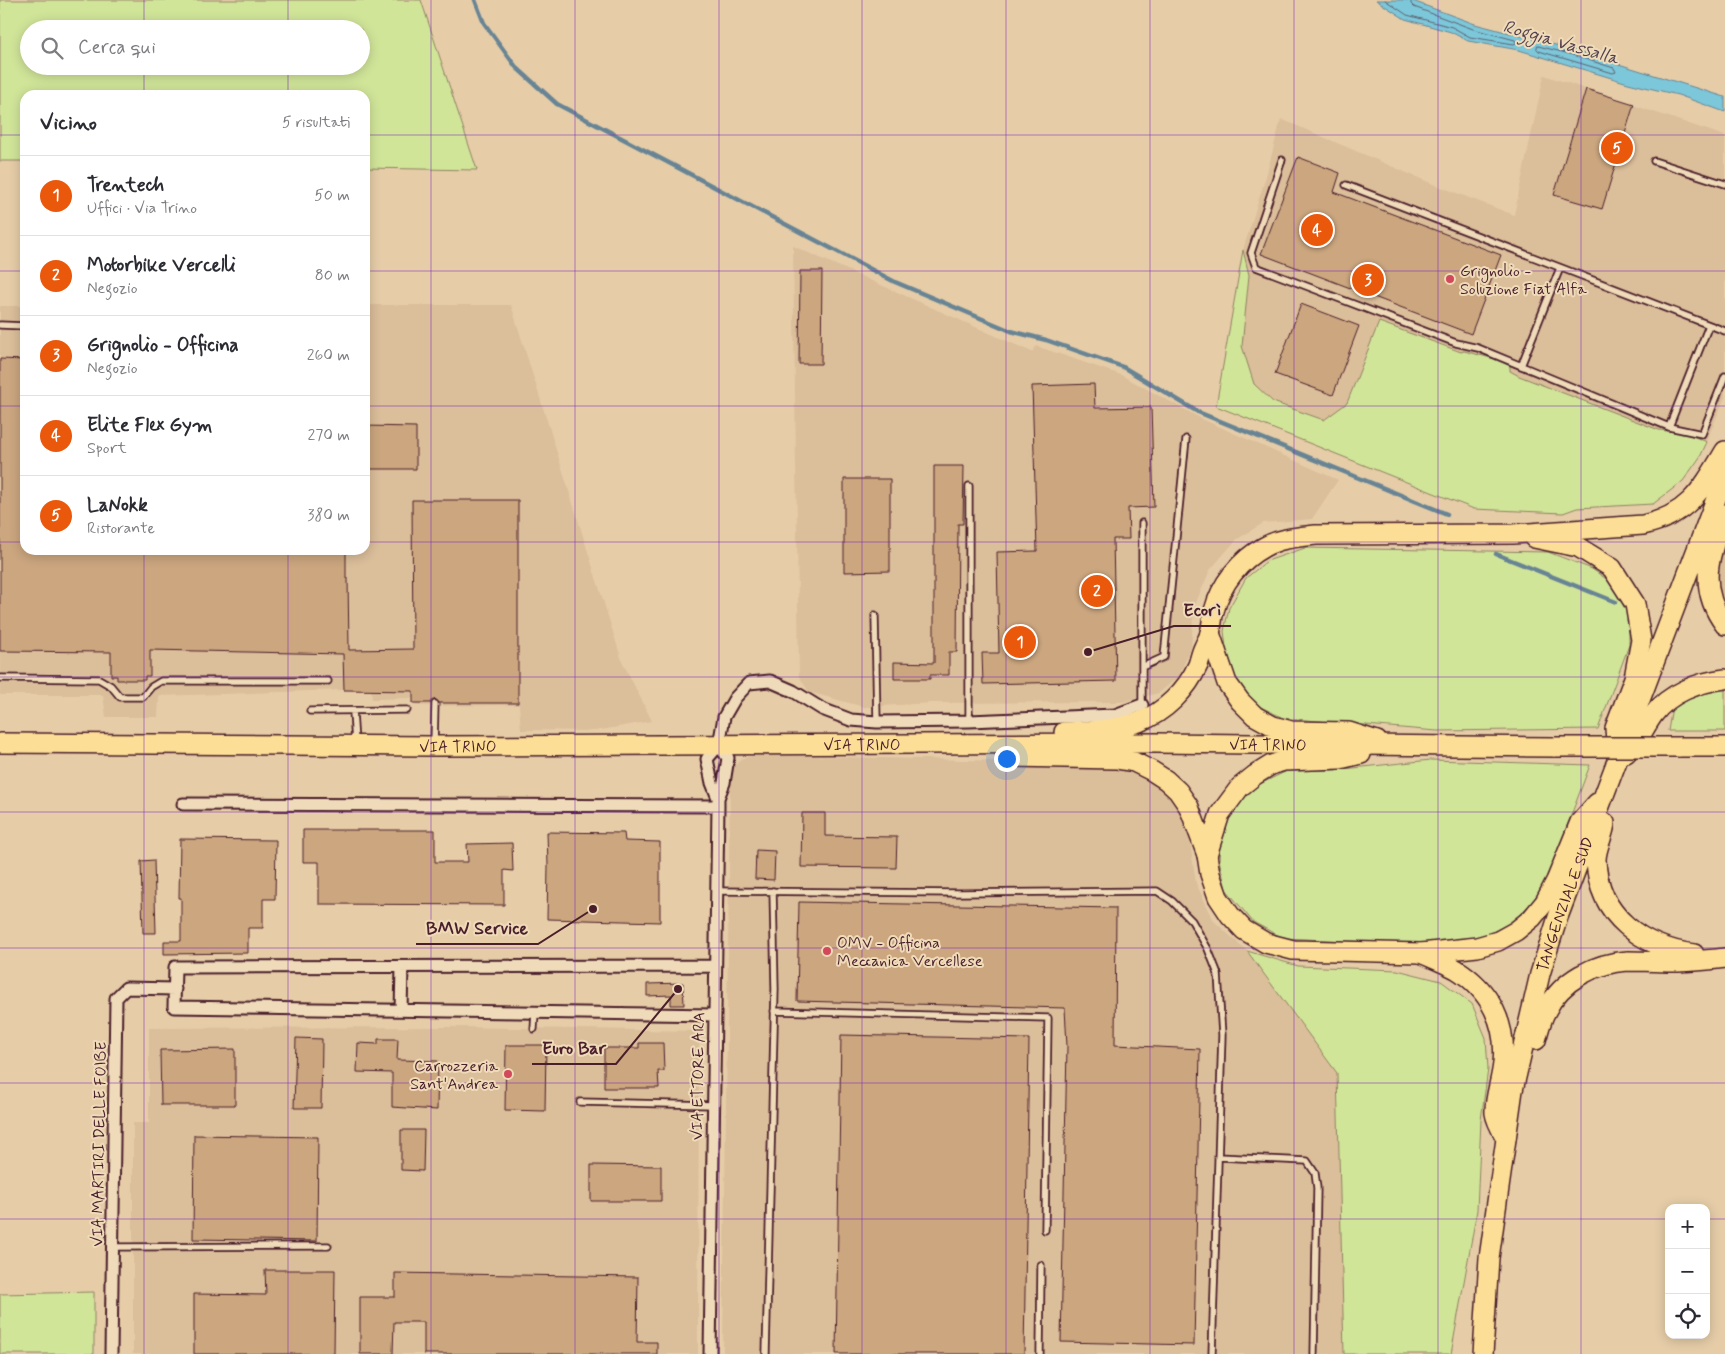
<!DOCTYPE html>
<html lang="it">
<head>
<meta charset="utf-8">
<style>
	:root { --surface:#fff; --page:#f2f2f3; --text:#2b2b33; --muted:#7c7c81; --line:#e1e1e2; --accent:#ea580c }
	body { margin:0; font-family:Mynerve,sans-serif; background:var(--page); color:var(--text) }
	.controls { position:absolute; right:15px; bottom:15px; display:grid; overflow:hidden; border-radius:10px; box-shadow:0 2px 12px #0003 }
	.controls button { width:45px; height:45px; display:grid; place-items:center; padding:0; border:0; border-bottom:1px solid var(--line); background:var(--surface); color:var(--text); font:25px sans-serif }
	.you { position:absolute; left:1006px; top:758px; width:18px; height:18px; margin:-12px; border:4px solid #fff; border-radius:50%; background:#1a73e8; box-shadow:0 0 0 8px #1a73e833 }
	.badge { display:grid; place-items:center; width:32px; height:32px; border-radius:50%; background:var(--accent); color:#fff; font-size:16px; font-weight:700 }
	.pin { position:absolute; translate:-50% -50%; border:2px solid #fff; box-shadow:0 1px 5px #0006 }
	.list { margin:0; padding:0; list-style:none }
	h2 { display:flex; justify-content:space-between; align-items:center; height:65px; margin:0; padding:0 20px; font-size:21px }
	h2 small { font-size:16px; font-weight:400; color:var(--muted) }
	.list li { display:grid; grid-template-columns:32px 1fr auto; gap:15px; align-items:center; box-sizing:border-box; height:80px; padding:0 20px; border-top:1px solid var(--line) }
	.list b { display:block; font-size:19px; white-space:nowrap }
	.list p { margin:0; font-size:16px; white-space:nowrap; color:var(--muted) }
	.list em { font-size:16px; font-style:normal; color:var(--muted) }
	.icon { flex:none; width:28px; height:28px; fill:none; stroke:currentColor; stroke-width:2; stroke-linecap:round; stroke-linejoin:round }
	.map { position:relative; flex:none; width:1725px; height:1354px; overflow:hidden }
	.search { position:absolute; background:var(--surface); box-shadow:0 2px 12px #0003; left:20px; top:20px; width:350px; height:55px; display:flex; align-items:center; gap:12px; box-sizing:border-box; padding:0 18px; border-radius:28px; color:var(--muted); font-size:19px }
	.panel { position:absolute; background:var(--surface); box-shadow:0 2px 12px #0003; left:20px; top:90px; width:350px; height:465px; border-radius:15px }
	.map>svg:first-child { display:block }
</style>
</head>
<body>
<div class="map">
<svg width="1725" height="1354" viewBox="0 0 1725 1354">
	<rect width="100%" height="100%" fill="#e6cda8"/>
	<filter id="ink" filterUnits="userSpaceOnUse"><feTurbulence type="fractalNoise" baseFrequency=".02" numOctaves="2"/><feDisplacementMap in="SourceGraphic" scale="10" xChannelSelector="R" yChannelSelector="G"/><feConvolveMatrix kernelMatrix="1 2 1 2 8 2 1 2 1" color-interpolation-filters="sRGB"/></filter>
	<g filter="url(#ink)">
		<path fill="#dbbe9a" d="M1544,75L1725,136V397L1700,457L1683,481L1653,504L1577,508L1563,513L1474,509L1216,406L1243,250L1267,173L1281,119L1433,184L1514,215Z
			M793,246L1032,352L1036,346L1121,375L1202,419L1338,480L1312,519L1263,523L1236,540L1210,570L1194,607L1191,647L1179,676L1159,693L1122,702L932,703L864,707L809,692L799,676Z
			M365,305H511L622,661L652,721L595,731L521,730L519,705L416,706L415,698L372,699L371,690H344L159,696L158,717H106L103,695H0V306H25V550H365Z
			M1725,529V609L1716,586L1720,542Z
			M761,755L1122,764L1148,777L1169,796L1187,822L1196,883L1214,921L1247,951L1337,1073L1344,1354H723L730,787L734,766L743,758Z
			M450,1027L699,1031L698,1354H133V1123H149V1028Z"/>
		<path fill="#d1e599" stroke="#8e8262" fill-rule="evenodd" d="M0,0H421L477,170L365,168V95H25V161H0ZM29,29H361V66H29Z
			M1243,250L1249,275L1242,346L1254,384L1273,402L1324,420L1347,403L1379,322L1461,352L1464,351L1499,360L1510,366V371L1519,376L1659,430L1685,433L1707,442L1700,457L1683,481L1653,504L1577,508L1563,513L1474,509L1216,406Z
			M1305,548L1548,552L1592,569L1612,583L1629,616V645L1598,729L1437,731L1283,718L1255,704L1238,683L1227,655L1224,631L1229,608L1246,578L1267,561Z
			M1725,687V731H1668L1672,707L1694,694Z
			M1431,760L1590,765L1552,866L1534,900L1511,923L1471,942L1415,944L1283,938L1253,922L1226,889L1219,860L1220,841L1230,810L1258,785L1287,771L1334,770Z
			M1247,951L1298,966L1397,970L1441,981L1472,1004L1486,1038L1488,1069L1481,1120L1477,1210L1451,1354H1344L1337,1073Z
			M94,1292V1354H0V1294Z"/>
		<path fill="#7bc7da" stroke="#678494" d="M1376,0H1410L1475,24L1567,48L1725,97V112L1678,95L1628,83L1519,50L1468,41L1451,32L1405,19Z"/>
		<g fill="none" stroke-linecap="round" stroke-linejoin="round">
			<path stroke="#5e6271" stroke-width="1" d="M1385,0L1407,15L1452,27L1470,37L1514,44L1516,43L1515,40L1473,29L1414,7L1411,4V0
				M1538,46L1566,53L1614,68L1616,72L1613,73L1539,51L1537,49Z"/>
			<path stroke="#678494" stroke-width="4.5" d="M475,0L484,23L516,67L557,104L895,282L1011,331L1046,340L1123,367L1198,412L1447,514
				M1496,554L1616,602"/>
		</g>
		<path fill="#cba67f" stroke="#4a1f2b" d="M1586,89L1634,104L1602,209L1554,195Z
			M1298,157L1340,173L1334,192L1501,255L1471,334L1261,254Z
			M800,271H822L821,364H799Z
			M1301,304L1359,326L1333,395L1275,374Z
			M0,359L25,360V550H346V578H348L349,650L413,649L412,500H518V703H439L435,699L431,703H413V691L344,690L343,654L150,650V676H145V680H117V676H111V652L0,651Z
			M1094,384L1095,408L1151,407L1154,507L1128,508L1129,539H1113L1116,681L983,684L982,653H999L997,552L1037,551L1032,386Z
			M365,426L416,427V469H365Z
			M934,466H964L963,524H958L957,652H949V675H930V679H894V662L934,663Z
			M844,479H890V571L844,572Z
			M802,813H825V836L897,837L896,868L801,867Z
			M303,830H435V862H468L467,844L512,843L513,871L504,870V905L319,904V862H303Z
			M547,832L624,833L625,841L660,842V922L547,919L548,866Z
			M180,839L276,840L275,899H263V928H248V953L164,954V941H181V898H179Z
			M756,850L775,851L774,880L755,879Z
			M154,860L156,933H143L141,861Z
			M799,902L1116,908L1115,1045L1200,1049L1194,1345L1061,1342L1067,1046L1065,1008L797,1001Z
			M683,983L684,1005H671V995L647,996V984Z
			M841,1035L1029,1039L1024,1354H836Z
			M296,1038L322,1039L321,1108H294Z
			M378,1039H398L397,1060L438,1061L437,1110L392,1107V1073L357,1072L358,1043L378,1044Z
			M639,1043H663L664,1071H658L659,1088H604V1048H639Z
			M506,1045H546L545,1111L505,1110Z
			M235,1049V1105H161L160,1050Z
			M401,1130H424L423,1171L401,1170Z
			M194,1135L318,1137L317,1241L193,1239Z
			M591,1165L661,1166V1201H591Z
			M265,1270H335L334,1354H194V1294L266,1295Z
			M395,1273L638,1277L637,1342H657V1354H424V1322H394L393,1354H360V1297H395Z"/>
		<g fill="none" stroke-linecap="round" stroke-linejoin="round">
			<defs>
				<path id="lane" d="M1282,160L1251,253L1256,267L1456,343L1478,348L1669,427L1702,434L1725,376
					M1654,161L1725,184
					M1346,185L1725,331
					M0,325L25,326
					M1521,366L1560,268
					M1669,427L1709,325
					M875,615L877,722
					M1142,667L1164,657L1186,439
					M0,678L99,679L111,686L120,697H143L151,687L161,681H328
					M1142,705V523
					M310,711L407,710
					M353,711L355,743
					M969,721V486
					M434,744L435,704
					M716,891L960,893L1157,891L1172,901L1192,921L1208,949L1218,974L1222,1035L1212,1354
					M774,1011L1048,1018L1045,1230
					M534,1029L535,1013
					M580,1102L713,1105
					M1218,1157L1307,1161L1315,1173L1317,1188L1314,1354
					M113,1247L328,1246
					M766,1354L775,989L773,891
					M1040,1354L1041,1265"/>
				<path id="street" d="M718,798L724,783L728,758L719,745
					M183,804L718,806
					M401,1010L402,967
					M714,1015L174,1007L175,967L715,966
					M111,1354L116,998L126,988L175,989
					M710,1354L718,806V798L712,783L707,759L719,745L724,717L735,698L749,683L770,681L793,691L822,709L851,720L877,722L969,721L1115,715L1142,705"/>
				<g id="primary">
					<path d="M1725,514C1710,553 1696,587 1725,625"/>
					<path d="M1534,538L1578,547L1612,568L1635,604L1641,640L1634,678L1615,728L1617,755"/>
					<path d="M1210,633L1227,683L1240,701L1255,716L1273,726L1291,731L1349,732L1377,741"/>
					<path d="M1064,732C1090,731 1115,730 1139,722C1165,712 1187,690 1198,665C1200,659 1201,653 1204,647C1206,642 1209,638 1210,633C1212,626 1212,618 1214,611C1221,584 1240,560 1264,547C1280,538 1299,537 1316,535L1513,534L1643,525C1689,515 1702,489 1725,451"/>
					<path id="s1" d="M0,743L434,746L1155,743L1555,747"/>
					<path d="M1678,747H1725"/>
					<path d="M1626,753C1639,742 1643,729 1653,715C1669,693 1699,682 1725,679"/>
					<path d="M1006,756L1012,757L1116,759L1134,762L1152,771L1166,780L1178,791L1189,807L1207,855L1210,874L1218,897L1230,915L1244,930L1266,943L1293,950L1421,953L1477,947L1498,941L1516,931L1532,918L1545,902L1556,881L1580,822L1597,803"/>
					<path d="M1605,823C1604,835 1596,847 1596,860C1598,917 1643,947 1694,954"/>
					<path d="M1207,855L1220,814L1240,787L1255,775L1271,765L1284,761L1340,759L1361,754"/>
					<path d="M1421,953C1432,958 1445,963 1456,969C1490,990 1507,1024 1503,1063C1502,1078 1494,1099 1495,1113C1496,1121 1502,1131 1506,1138"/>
					<path d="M1536,1040C1539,1030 1541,1020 1546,1011C1561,980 1595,963 1628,961C1645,961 1662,962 1679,962C1694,961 1710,960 1725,958"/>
					<path id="s2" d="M1483,1354L1489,1258L1513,1090L1540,974L1558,917L1725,475"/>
				</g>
			</defs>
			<use href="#lane" stroke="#4a1f2b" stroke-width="9"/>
			<use href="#street" stroke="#4a1f2b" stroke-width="15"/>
			<use href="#primary" stroke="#4a1f2b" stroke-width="22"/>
			<use href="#lane" stroke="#efdbb9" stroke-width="5.5"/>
			<use href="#street" stroke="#efdbb9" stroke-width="11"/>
			<use href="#primary" stroke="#fdde96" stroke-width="19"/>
			<defs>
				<path id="primary-bridge" d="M1555,747H1678"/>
			</defs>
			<use href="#primary-bridge" stroke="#4a1f2b" stroke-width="22" stroke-linecap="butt"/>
			<use href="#primary-bridge" stroke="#fdde96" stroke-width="19"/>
		</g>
	</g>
	<path fill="none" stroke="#7b2cbf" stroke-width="1" stroke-opacity="0.55" d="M144,0V29M288,0V29M431,0V1354M575,0V1354M719,0V1354M862,0V1354M1006,0V1354M1150,0V1354M1294,0V1354M1438,0V1354M1581,0V1354M144,66V95M288,66V95M0,135H25M365,135H1725M0,271H25M365,271H1725M0,406H25M365,406H1725M0,542H25M365,542H1725M144,550V1354M288,550V1354M0,677H1725M0,812H1725M0,948H1725M0,1083H1725M0,1219H1669M1706,1219H1725"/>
	<g fill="#d1495b" stroke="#efdbb9" stroke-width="2">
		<circle cx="1450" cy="279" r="5"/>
		<circle cx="827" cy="951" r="5"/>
		<circle cx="508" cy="1074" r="5"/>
	</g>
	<g text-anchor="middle" stroke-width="4" stroke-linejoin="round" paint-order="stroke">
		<g font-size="16" fill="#4a1f2b" stroke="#efdbb9" text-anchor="start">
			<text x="1460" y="276">Grignolio -<tspan x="1460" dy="18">Soluzione Fiat Alfa</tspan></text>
			<text x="837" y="948">OMV - Officina<tspan x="837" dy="18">Meccanica Vercellese</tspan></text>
			<text x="498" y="1071" text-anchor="end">Carrozzeria<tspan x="498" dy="18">Sant'Andrea</tspan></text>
		</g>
		<g font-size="16" fill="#4a1f2b" stroke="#efdbb9">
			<text dy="6" stroke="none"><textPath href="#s1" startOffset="458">VIA TRINO</textPath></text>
			<text dy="6" stroke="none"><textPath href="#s1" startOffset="862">VIA TRINO</textPath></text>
			<text dy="6" stroke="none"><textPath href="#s1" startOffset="1268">VIA TRINO</textPath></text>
			<text dy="6" stroke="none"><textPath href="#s2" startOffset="459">TANGENZIALE SUD</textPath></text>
			<text transform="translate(697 1076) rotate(-89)" y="6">VIA ETTORE ARA</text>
			<text transform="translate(98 1144) rotate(-89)" y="6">VIA MARTIRI DELLE FOIBE</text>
		</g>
		<g font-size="18" font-style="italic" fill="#54414e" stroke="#efdbb9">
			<text transform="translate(1561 42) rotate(16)" y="6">Roggia Vassalla</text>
		</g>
	</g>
	<path fill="none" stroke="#4a1f2b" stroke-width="2" d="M1088 652L1174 626H1231M593 909L538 944H416M678 989L616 1064H532"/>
	<g fill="#4a1f2b" stroke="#efdbb9" stroke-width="2">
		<circle cx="1088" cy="652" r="5"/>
		<circle cx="593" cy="909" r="5"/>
		<circle cx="678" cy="989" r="5"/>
	</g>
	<g font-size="18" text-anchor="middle" font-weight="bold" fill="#4a1f2b" stroke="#efdbb9" stroke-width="4" stroke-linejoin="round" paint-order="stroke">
		<text x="1202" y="616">Ecorì</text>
		<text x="477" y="934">BMW Service</text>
		<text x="574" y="1054">Euro Bar</text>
	</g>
</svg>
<div class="controls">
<button>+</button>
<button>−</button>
<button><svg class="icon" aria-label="locate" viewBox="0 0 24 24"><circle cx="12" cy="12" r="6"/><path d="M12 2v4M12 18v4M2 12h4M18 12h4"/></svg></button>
</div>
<div class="you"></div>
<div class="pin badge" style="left:1020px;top:642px">1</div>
<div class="pin badge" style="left:1097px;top:591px">2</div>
<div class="pin badge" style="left:1368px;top:280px">3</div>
<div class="pin badge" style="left:1317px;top:230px">4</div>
<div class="pin badge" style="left:1617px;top:148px">5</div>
<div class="search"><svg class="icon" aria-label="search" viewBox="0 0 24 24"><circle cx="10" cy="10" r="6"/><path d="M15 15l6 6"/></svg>Cerca qui</div>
<section class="panel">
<h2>Vicino<small>5 risultati</small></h2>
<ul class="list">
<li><span class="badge">1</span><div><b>Trentech</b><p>Uffici · Via Trino</p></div><em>50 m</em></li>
<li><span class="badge">2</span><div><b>Motorbike Vercelli</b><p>Negozio</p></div><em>80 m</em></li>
<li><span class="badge">3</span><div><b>Grignolio - Officina</b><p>Negozio</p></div><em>260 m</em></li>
<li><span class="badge">4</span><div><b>Elite Flex Gym</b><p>Sport</p></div><em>270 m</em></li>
<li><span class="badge">5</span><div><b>LaNokk</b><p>Ristorante</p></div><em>380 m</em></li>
</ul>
</section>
</div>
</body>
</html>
